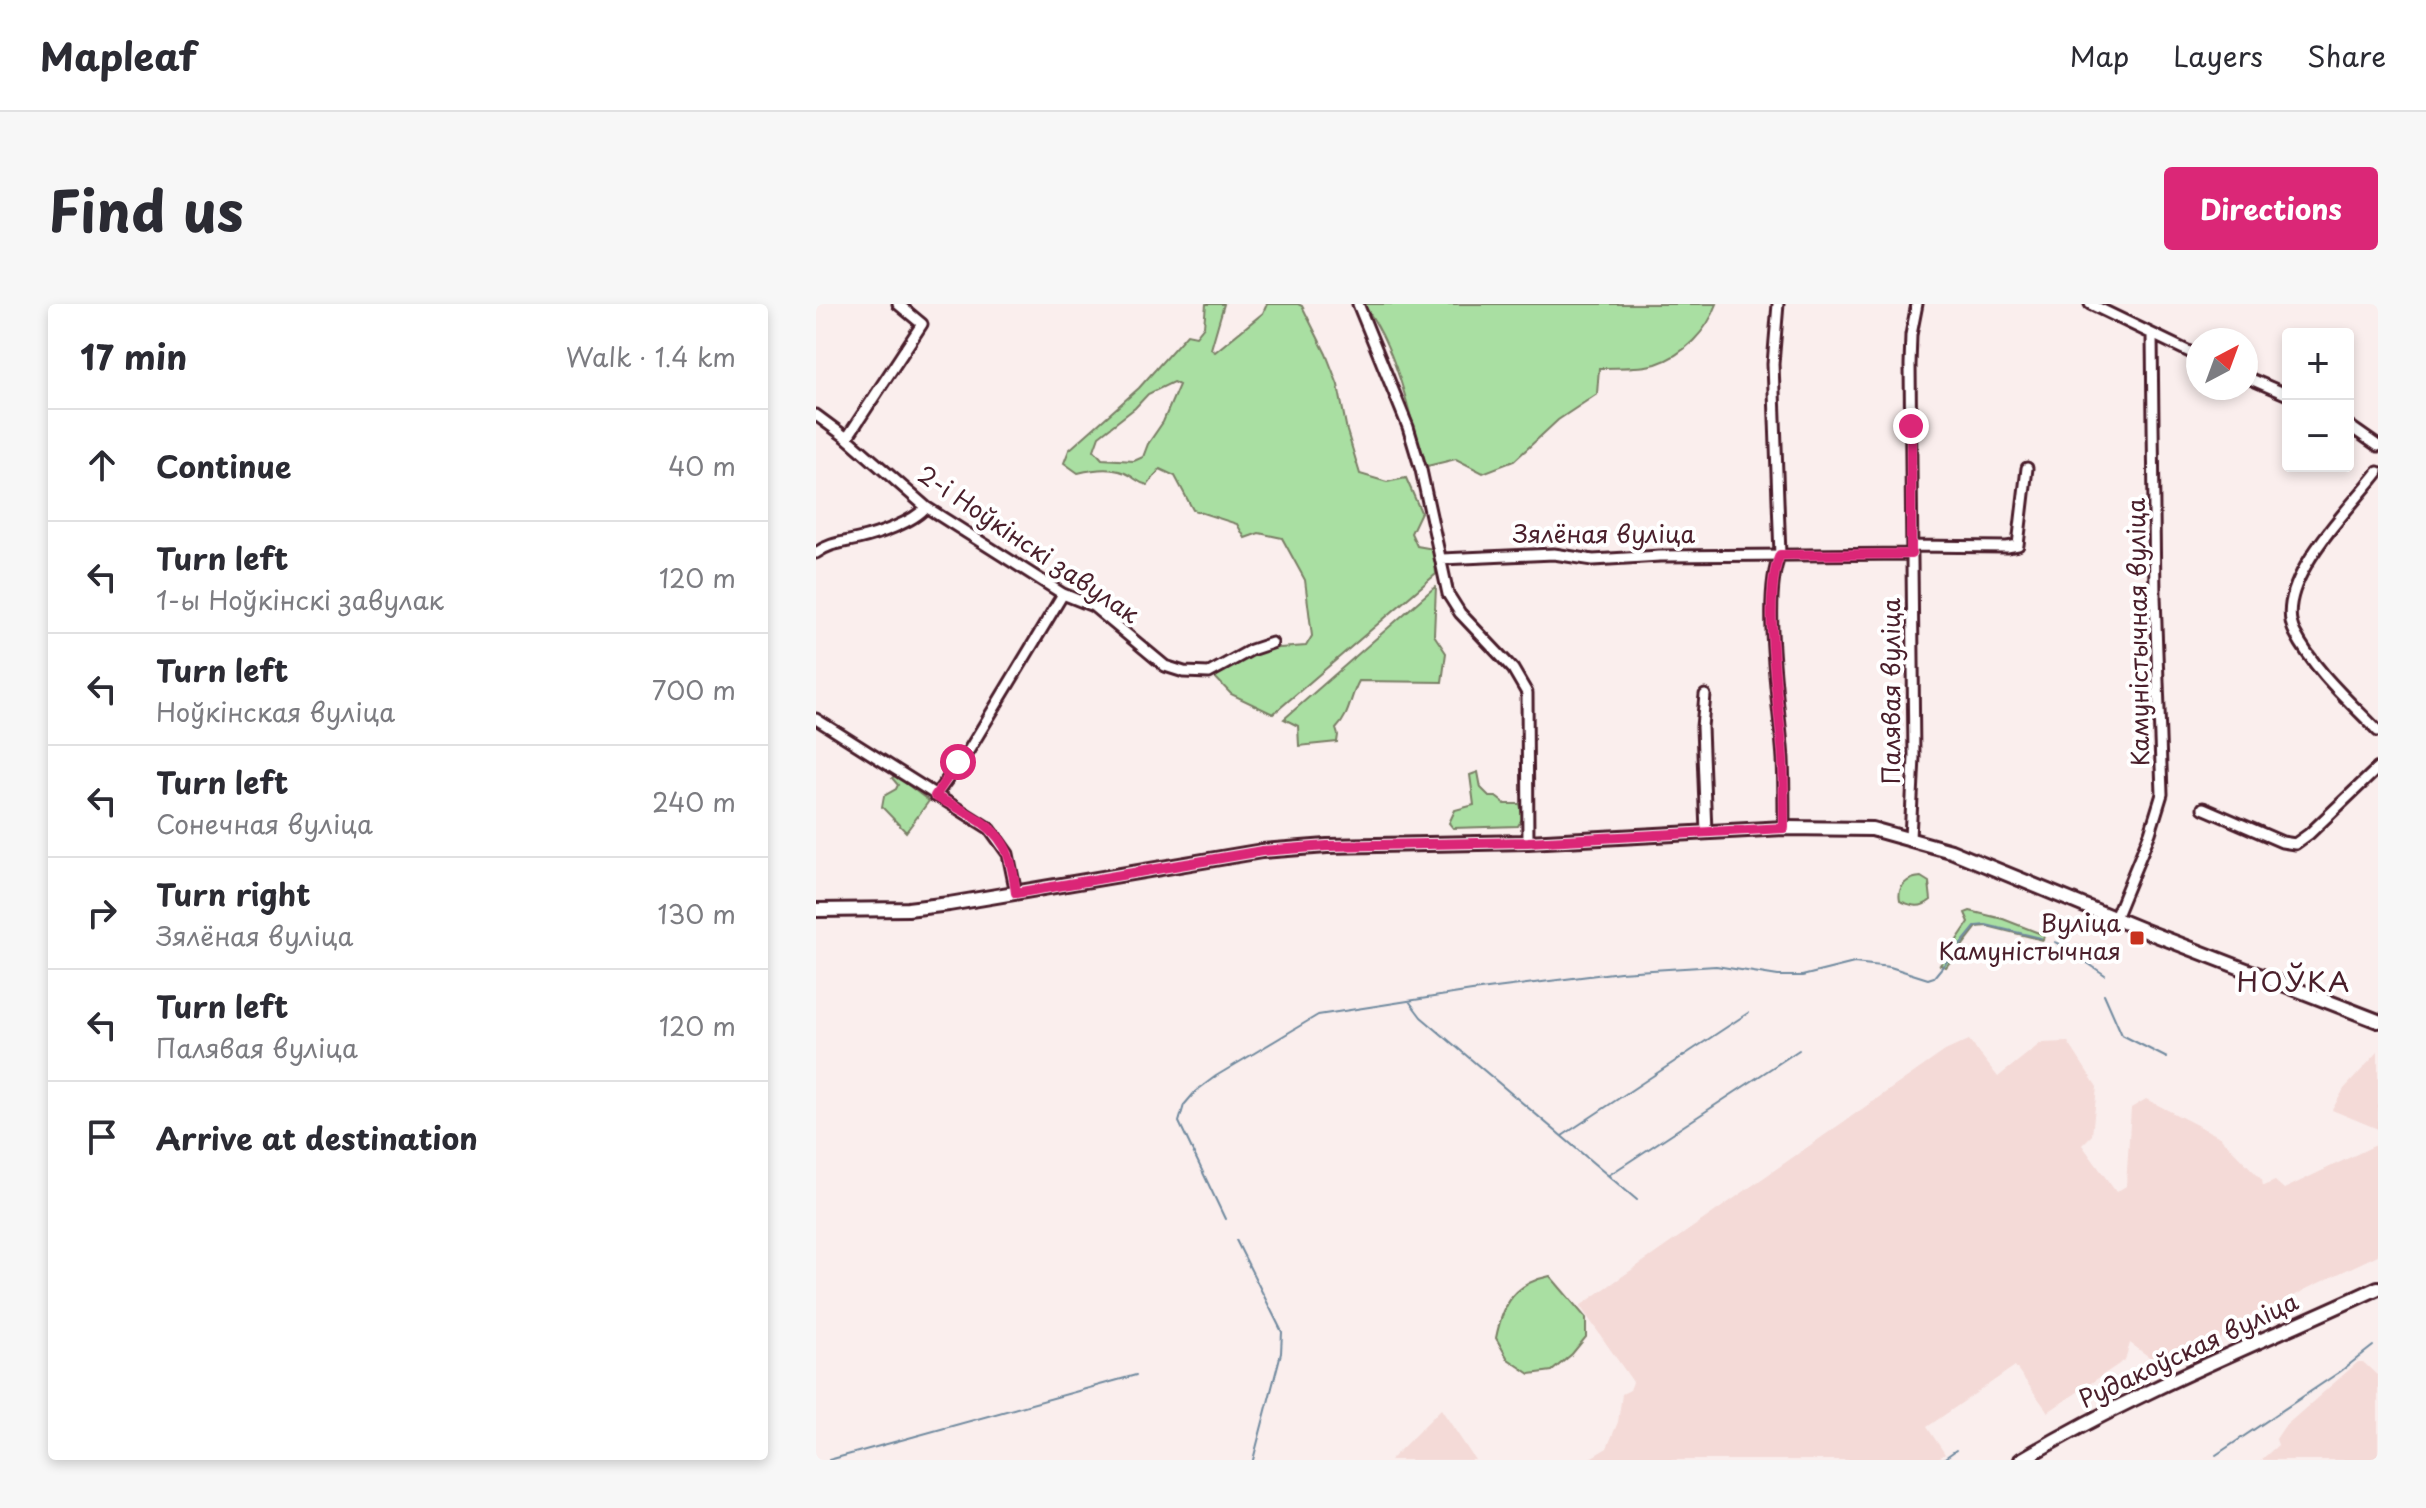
<!DOCTYPE html>
<html lang="en">
<head>
<meta charset="utf-8">
<style>
	:root { --surface:#fff; --page:#f7f7f7; --text:#2b2b33; --muted:#7c7c81; --line:#e1e1e2; --accent:#db2777 }
	body { margin:0; font-family:"Playpen Sans",sans-serif; background:var(--page); color:var(--text) }
	.controls { position:absolute; right:24px; top:24px; display:grid; overflow:hidden; border-radius:8px; box-shadow:0 4px 12px #0003 }
	.controls button { width:72px; height:72px; display:grid; place-items:center; padding:0; border:0; border-bottom:2px solid var(--line); background:var(--surface); color:var(--text); font:40px sans-serif }
	.compass { position:absolute; left:1370px; top:24px; width:72px; height:72px; border-radius:50%; background:var(--surface); box-shadow:0 4px 12px #0003; rotate:41deg }
	.stop { position:absolute; width:24px; height:24px; margin:-18px; border:6px solid #db2777; border-radius:50%; background:#fff }
	.stop.end { background:#db2777; border-color:#fff; box-shadow:0 2px 8px #0008 }
	.list { margin:0; padding:0; list-style:none }
	h2 { display:flex; justify-content:space-between; align-items:center; height:104px; margin:0; padding:0 32px; font-size:34px }
	h2 small { font-size:26px; font-weight:400; color:var(--muted) }
	.list li { display:grid; grid-template-columns:52px 1fr auto; gap:24px; align-items:center; box-sizing:border-box; height:112px; padding:0 32px; border-top:2px solid var(--line) }
	.list b { display:block; font-size:30px; white-space:nowrap }
	.list p { margin:0; font-size:26px; white-space:nowrap; color:var(--muted) }
	.list em { font-size:26px; font-style:normal; color:var(--muted) }
	.icon { flex:none; width:44px; height:44px; fill:none; stroke:currentColor; stroke-width:2; stroke-linecap:round; stroke-linejoin:round }
	.map { position:relative; flex:none; width:1562px; height:1156px; overflow:hidden; border-radius:8px }
	header { display:flex; align-items:center; gap:48px; box-sizing:border-box; height:112px; padding:0 40px; background:var(--surface); border-bottom:2px solid var(--line) }
	header strong { font-size:38px }
	nav { display:flex; gap:44px; margin-inline-start:auto; font-size:28px }
	.intro { display:flex; align-items:center; justify-content:space-between; box-sizing:border-box; height:192px; padding:0 48px }
	h1 { margin:0; font-size:56px }
	.button { padding:20px 36px; border-radius:8px; background:var(--accent); color:#fff; font-size:28px; font-weight:700 }
	main { display:flex; gap:48px; padding:0 48px }
	aside { flex:1; background:var(--surface); border-radius:8px; box-shadow:0 4px 12px #0003 }
	.map>svg:first-child { display:block }
</style>
</head>
<body>
<header>
<strong>Mapleaf</strong>
<nav><a>Map</a><a>Layers</a><a>Share</a></nav>
</header>
<div class="intro"><h1>Find us</h1><a class="button">Directions</a></div>
<main>
<aside>
<h2>17 min<small>Walk · 1.4 km</small></h2>
<ul class="list">
<li><svg class="icon" aria-label="ahead" viewBox="0 0 24 24"><path d="M12 20V5M6 11l6-6 6 6"/></svg><div><b>Continue</b></div><em>40 m</em></li>
<li><svg class="icon" aria-label="left" viewBox="0 0 24 24"><path d="M17 20v-9H6M10 6l-5 5 5 5"/></svg><div><b>Turn left</b><p>1-ы Ноўкінскі завулак</p></div><em>120 m</em></li>
<li><svg class="icon" aria-label="left" viewBox="0 0 24 24"><path d="M17 20v-9H6M10 6l-5 5 5 5"/></svg><div><b>Turn left</b><p>Ноўкінская вуліца</p></div><em>700 m</em></li>
<li><svg class="icon" aria-label="left" viewBox="0 0 24 24"><path d="M17 20v-9H6M10 6l-5 5 5 5"/></svg><div><b>Turn left</b><p>Сонечная вуліца</p></div><em>240 m</em></li>
<li><svg class="icon" aria-label="right" viewBox="0 0 24 24"><path d="M7 20v-9h11M14 6l5 5-5 5"/></svg><div><b>Turn right</b><p>Зялёная вуліца</p></div><em>130 m</em></li>
<li><svg class="icon" aria-label="left" viewBox="0 0 24 24"><path d="M17 20v-9H6M10 6l-5 5 5 5"/></svg><div><b>Turn left</b><p>Палявая вуліца</p></div><em>120 m</em></li>
<li><svg class="icon" aria-label="arrive" viewBox="0 0 24 24"><path d="M6 21V4h12l-3 4 3 4H6"/></svg><div><b>Arrive at destination</b></div></li>
</ul>
</aside>
<div class="map">
<svg width="1562" height="1156" viewBox="0 0 1562 1156">
	<rect width="100%" height="100%" fill="#faeeed"/>
	<filter id="ink" filterUnits="userSpaceOnUse"><feTurbulence type="fractalNoise" baseFrequency=".0125" numOctaves="2"/><feDisplacementMap in="SourceGraphic" scale="16" xChannelSelector="R" yChannelSelector="G"/><feConvolveMatrix kernelMatrix="1 2 1 2 8 2 1 2 1" color-interpolation-filters="sRGB"/></filter>
	<g filter="url(#ink)">
		<path fill="#f4dad7" d="M1153,736L1182,773L1225,739L1252,738L1281,783L1276,831L1266,841L1300,888L1310,882L1315,804L1330,795L1404,833L1446,876L1447,882L1459,877L1468,885L1562,840V951L1490,985L1449,1009L1445,1006L1425,1018L1427,1021L1391,1043L1347,1063L1314,1039L1309,1056L1232,1108L1199,1062L1111,1123L1129,1150L1120,1156H771L791,1144L802,1118L806,1090L814,1086L817,1078L764,1002L1129,747Z
			M1562,748V825L1516,806L1528,785Z
			M1542,1058H1547L1562,1072V1156H1445L1462,1141L1460,1135L1468,1123Z
			M625,1105L659,1156H574Z"/>
		<path fill="#a9dfa2" stroke="#7a7f66" stroke-width="2" fill-rule="evenodd" d="M390,0H408L395,45L399,48L447,9L451,0H482L486,2L510,50L522,81L531,127L544,170L571,178L590,174L605,208L595,229L601,242L618,245L620,270L457,410L415,390L396,370L450,345L490,342L496,332L489,276L466,234L443,229L429,234L421,220L377,206L359,172L344,165L332,181C323,179 322,177 315,172C299,162 279,165 262,169L248,159L253,146L323,84L371,30L380,32L388,22ZM357,78L363,81L347,118L332,140L327,153L318,157L286,155L278,146L283,132L319,104L332,90Z
			M547,0H901C891,27 868,51 840,60C823,65 801,63 783,64L781,90L742,116L698,157L667,169L640,155L607,163C595,112 580,42 547,0Z
			M620,282L618,331L630,349L626,378L543,377C533,395 535,409 520,425L522,431L521,438L483,442L482,422L468,415Z
			M662,468L665,484L674,493H680L689,500H704L707,513L702,522L637,524L633,519L639,506L658,501L654,471Z
			M79,471L113,497L90,528L66,503L68,492L80,485L82,481L76,474Z
			M1105,573L1113,578L1115,596C1104,605 1097,602 1084,597C1081,583 1090,574 1105,573Z
			M1154,607L1187,615L1228,631L1227,636L1171,622L1161,623L1130,663L1124,661L1153,618L1149,609Z
			M734,972L770,1014V1033L756,1050L736,1067L714,1070L692,1055L680,1034C687,999 699,979 734,972Z"/>
		<g fill="none" stroke-linecap="round" stroke-linejoin="round">
			<path stroke="#718a9f" stroke-width="2" d="M1239,638L1244,640
				M1270,658L1289,671
				M1288,690L1306,731L1351,754
				M593,697L605,713L821,896
				M746,832L932,709
				M793,871L983,746
				M409,915L363,818L368,801L380,787L400,772L502,711L656,687L804,668L900,662L962,672H986L1038,659L1074,663L1112,675L1118,673L1160,622L1170,621L1225,634
				M420,936L466,1028L465,1049L437,1156
				M1400,1151L1525,1067L1557,1042
				M13,1156L320,1071
				M1126,1156L1140,1146"/>
			<defs>
				<path id="street" d="M542,0L592,123L605,166L632,290L644,309L697,365L711,389L712,538
					M962,0L957,60L964,251C945,292 964,406 967,455C968,478 968,501 968,524
					M1274,0L1382,52
					M1430,73L1472,91
					M0,111L31,134L110,203L247,290L277,302L349,362L368,368L393,369L435,346L456,339
					M1532,121L1562,142
					M31,134L106,20L82,0
					M1562,168C1534,205 1454,281 1479,329C1498,366 1533,397 1562,427
					M1096,242L1191,243L1202,241L1211,164
					M0,249C14,239 25,239 42,235C60,231 98,218 110,203
					M626,255L738,250L777,256L844,252L1095,250
					M889,391L886,423L890,528
					M0,415L174,525L192,550L200,589
					M119,492L153,446L247,290
					M1387,504L1466,538L1479,540L1493,530L1562,464
					M1094,534L1098,453L1094,61L1095,31L1101,0
					M1299,614L1334,529L1346,490L1339,292L1336,32"/>
				<path id="secondary" d="M0,606L92,605L133,600L446,547L511,542L712,538L968,524L1056,525L1135,547L1327,626L1562,717
					M1205,1156C1320,1087 1441,1040 1562,984"/>
			</defs>
			<use href="#street" stroke="#4a1f2b" stroke-width="15"/>
			<use href="#secondary" stroke="#4a1f2b" stroke-width="18"/>
			<use href="#street" stroke="#fff" stroke-width="9"/>
			<use href="#secondary" stroke="#fff" stroke-width="12"/>
		</g>
	</g>
	<g fill="none" stroke-linecap="round" stroke-linejoin="round" filter="url(#ink)">
		<path stroke="#db2777" stroke-width="10" d="M142,458L119,492C145,506 182,520 192,551C197,563 198,576 200,589L446,547L511,542L712,538L968,524C968,501 968,478 967,455C964,406 945,293 964,251L1095,250V122"/>
	</g>
	<rect fill="#c8321e" stroke="#fff" stroke-width="3" x="1313" y="626" width="16" height="16" rx="4"/>
	<g text-anchor="middle" stroke-width="8" stroke-linejoin="round" paint-order="stroke">
		<g font-size="24" fill="#4a1f2b" stroke="#fff">
			<text x="788" y="239">Зялёная вуліца</text>
			<text transform="translate(212 241) rotate(34)" y="8">2-і Ноўкінскі завулак</text>
			<text transform="translate(1323 328) rotate(-91)" y="8">Камуністычная вуліца</text>
			<text transform="translate(1076 387) rotate(-90)" y="8">Палявая вуліца</text>
			<text transform="translate(1373 1047) rotate(-25)" y="8">Рудакоўская вуліца</text>
		</g>
		<g font-size="24" fill="#4a1f2b" stroke="#fff" text-anchor="end">
			<text x="1305" y="628">Вуліца<tspan x="1305" dy="28">Камуністычная</tspan></text>
		</g>
		<g font-size="28" letter-spacing="2" fill="#4a1f2b" stroke="#fff">
			<text x="1478" y="688">НОЎКА</text>
		</g>
	</g>
</svg>
<div class="controls">
<button>+</button>
<button>−</button>
</div>
<svg class="compass" viewBox="-18 -18 36 36"><path d="M0-13l5 13h-10z" fill="#e53935"/><path d="M0 13l5-13h-10z" fill="#7c7c81"/></svg>
<div class="stop" style="left:142px;top:458px"></div>
<div class="stop end" style="left:1095px;top:122px"></div>
</div>
</main>
</body>
</html>
